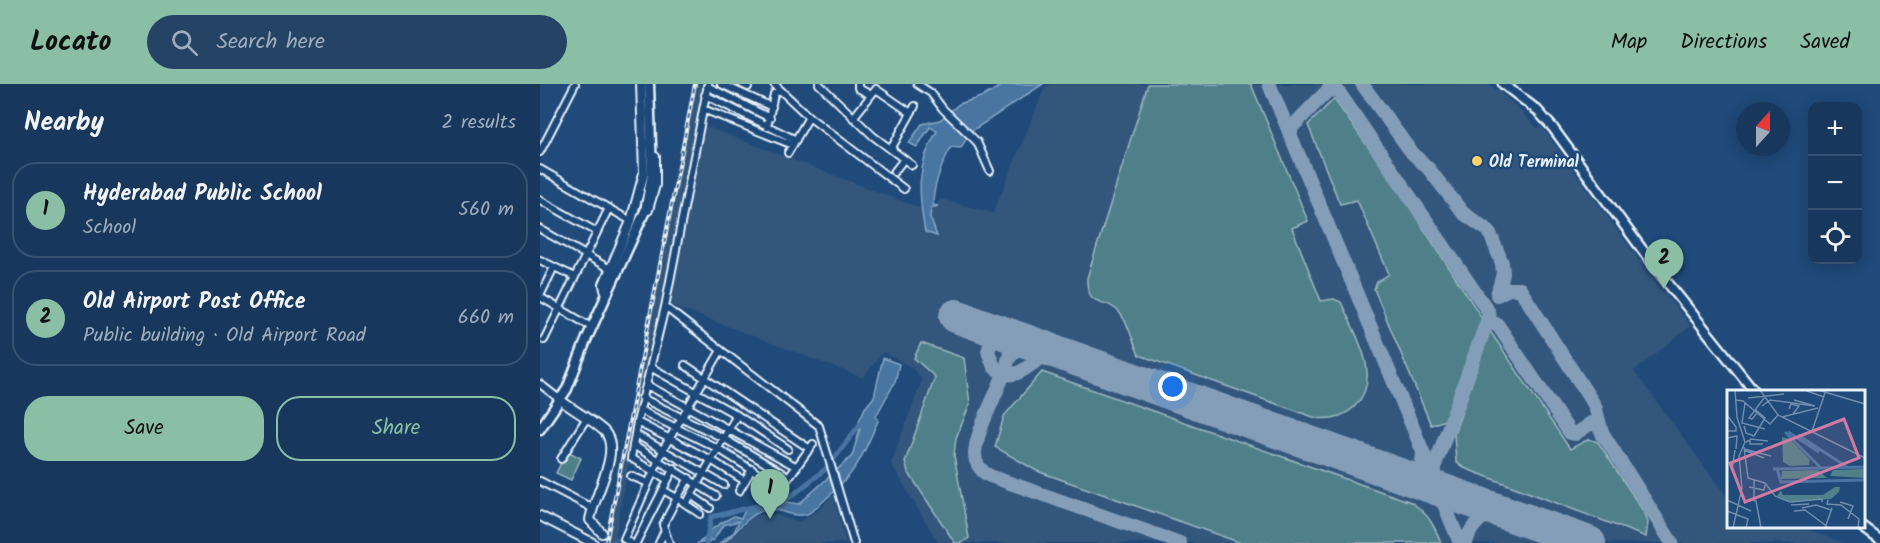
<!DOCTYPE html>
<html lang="en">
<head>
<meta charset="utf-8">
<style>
	:root { --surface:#17385c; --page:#244365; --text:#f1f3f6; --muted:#9eacbb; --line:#365272; --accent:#8abfa5 }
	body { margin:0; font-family:Kalam,sans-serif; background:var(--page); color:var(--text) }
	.controls { position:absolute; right:18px; top:18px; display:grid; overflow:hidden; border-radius:12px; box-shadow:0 3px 15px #0003 }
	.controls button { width:54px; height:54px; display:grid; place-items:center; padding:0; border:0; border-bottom:2px solid var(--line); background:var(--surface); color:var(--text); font:30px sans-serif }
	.compass { position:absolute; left:1196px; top:18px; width:54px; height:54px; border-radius:50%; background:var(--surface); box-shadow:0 3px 15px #0003; rotate:21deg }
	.you { position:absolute; left:633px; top:303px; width:21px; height:21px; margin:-15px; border:4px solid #fff; border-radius:50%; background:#1a73e8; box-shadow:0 0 0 9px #1a73e833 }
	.badge { display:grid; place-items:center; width:39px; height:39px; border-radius:50%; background:var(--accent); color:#111; font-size:20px; font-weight:700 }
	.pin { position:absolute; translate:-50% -50px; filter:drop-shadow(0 2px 3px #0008) }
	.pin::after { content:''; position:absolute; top:32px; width:21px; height:18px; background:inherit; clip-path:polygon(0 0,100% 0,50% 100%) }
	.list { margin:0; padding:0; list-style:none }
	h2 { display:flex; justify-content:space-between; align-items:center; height:78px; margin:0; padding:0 24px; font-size:26px }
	h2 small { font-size:20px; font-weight:400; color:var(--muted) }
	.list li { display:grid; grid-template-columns:39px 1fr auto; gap:18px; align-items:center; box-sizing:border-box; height:96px; margin:0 12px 12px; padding:0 12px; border:2px solid var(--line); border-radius:24px }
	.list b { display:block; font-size:22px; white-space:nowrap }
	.list p { margin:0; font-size:20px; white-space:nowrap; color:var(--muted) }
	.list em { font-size:20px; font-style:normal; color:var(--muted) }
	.actions { display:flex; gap:12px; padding:18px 24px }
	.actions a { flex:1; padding:14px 0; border:2px solid var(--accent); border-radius:24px; text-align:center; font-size:21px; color:var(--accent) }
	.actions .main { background:var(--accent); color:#111 }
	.icon { flex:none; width:33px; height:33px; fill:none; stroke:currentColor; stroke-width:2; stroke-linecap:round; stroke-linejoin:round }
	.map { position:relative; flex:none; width:1340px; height:459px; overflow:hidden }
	header { display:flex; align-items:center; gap:36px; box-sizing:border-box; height:84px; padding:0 30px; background:var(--accent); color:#111 }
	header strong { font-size:28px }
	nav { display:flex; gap:33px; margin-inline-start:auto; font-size:21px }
	.search { width:420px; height:54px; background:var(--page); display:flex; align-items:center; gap:15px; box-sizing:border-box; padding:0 21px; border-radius:33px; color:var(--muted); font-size:22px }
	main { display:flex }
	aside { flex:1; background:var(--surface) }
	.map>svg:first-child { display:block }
</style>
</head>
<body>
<header>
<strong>Locato</strong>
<div class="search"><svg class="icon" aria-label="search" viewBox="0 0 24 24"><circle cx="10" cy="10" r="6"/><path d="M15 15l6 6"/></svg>Search here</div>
<nav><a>Map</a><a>Directions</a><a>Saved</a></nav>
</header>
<main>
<aside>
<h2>Nearby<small>2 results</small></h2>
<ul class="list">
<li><span class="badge">1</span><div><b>Hyderabad Public School</b><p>School</p></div><em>560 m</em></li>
<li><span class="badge">2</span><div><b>Old Airport Post Office</b><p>Public building · Old Airport Road</p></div><em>660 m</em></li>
</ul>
<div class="actions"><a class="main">Save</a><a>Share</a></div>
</aside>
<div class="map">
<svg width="1340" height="459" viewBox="0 0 1340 459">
	<rect width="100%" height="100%" fill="#1f4a7a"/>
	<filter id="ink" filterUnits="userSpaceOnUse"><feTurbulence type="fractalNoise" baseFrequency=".0167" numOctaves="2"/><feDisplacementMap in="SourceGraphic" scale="12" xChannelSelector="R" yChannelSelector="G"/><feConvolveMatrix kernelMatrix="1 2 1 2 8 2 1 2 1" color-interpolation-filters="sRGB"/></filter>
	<g filter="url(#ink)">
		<path fill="#33567c" d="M153,0H163L159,33L110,283L101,310L74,459H64Z
			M511,0H949L973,19L997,44L1002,43L1103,181L1151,242L1094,287L1188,414V442L1260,443L1305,459H398L351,379L382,296L371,283L343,268L323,294L128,220L162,41L380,124L393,126L400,115L453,129L505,3Z
			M293,411L306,459H187L212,433L230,429L259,438L279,426Z"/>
		<path fill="#508089" stroke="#9cb8c0" stroke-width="1.5" d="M608,0H711L768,137L752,144L781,217L794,215L801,218C814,248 844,293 815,322C804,333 791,336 776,334L599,271C593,258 588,238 579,228C566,213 546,225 547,194Z
			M794,15L855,101L942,234L905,336L891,341L834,205L837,198L849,190L817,116L800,120L768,41Z
			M950,247L1030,365L1049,355L1058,358L1105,430L1108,438L1106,453L924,384L916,378L914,350Z
			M381,259L424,274L430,320L416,354L414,371L429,454L422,459H415L368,388L365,378L395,293L374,274Z
			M502,288L871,418C888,430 894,440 901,459H701L497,387L455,363L464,332Z
			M27,367L41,374L31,396L16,389Z"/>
		<path fill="#4875a3" stroke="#88a7c5" stroke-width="1.5" d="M464,0H503L430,48L421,64L411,63C402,80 393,101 393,121L398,122L391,124L390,133L397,152L385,148C378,109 376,82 397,47L390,43L377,63L369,59L382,40L400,36L419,20L444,12Z
			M343,274L359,280L355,298L336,332L338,337C323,371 317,388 288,413C282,418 275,427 267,430C258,433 249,430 240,427C215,419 200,445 184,459H180L194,448L199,437L183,441L173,457L169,455V459H158L169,452L171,446L181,439L194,432L201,434L206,425L241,417L259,420L312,372L321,341L319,337L325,324L334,313Z"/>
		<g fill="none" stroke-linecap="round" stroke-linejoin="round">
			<path stroke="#4875a3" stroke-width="5" d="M166,459L171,433L249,414L287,384L324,335"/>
			<path stroke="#849eb9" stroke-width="14" d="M729,0L891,387L898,401L907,409
				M822,0L872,69L888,84L923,129L949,147L962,179L963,190L957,211L969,205H980L1055,322L1063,352
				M788,6L798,7L948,227L949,233
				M750,51L752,43L793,1
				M946,240H957L1030,349L1035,350L1051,339L1058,342L1132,459
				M459,247L468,256L470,267C466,298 436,341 435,370C435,380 442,388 450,392L640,459
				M521,269C502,258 476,234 454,250L448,267L454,283C482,307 491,265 524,270
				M470,273L480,262L494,260
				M861,393L870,391L881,385L883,369
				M895,395V381L949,232
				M894,405L901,413L920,459
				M926,459C930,442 945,426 963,429"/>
			<path stroke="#849eb9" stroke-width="34" d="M416,232L1049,459"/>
			<path stroke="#3d638d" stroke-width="8" stroke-dasharray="8 4" stroke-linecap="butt" d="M62,449L77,459"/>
			<defs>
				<path id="minor" d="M168,0L125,223L279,342L314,459
					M181,0L232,23
					M202,0L208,3L209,0
					M234,0L269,33L248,69
					M279,0L333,52L372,81
					M318,0V4L331,11
					M377,0L391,9L403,25L437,58L450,87
					M167,2L230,34
					M165,11L256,56
					M163,25L253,61
					M269,33L364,105
					M313,34L336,5L371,29
					M227,43L234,10L240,6
					M351,65L375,22
					M0,68L35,0
					M0,85L91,137
					M354,88L364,75
					M0,116L57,148
					M0,145L70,185
					M0,176L35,193
					M0,212L14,183
					M0,213L48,241
					M125,223L97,338L91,374L128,396
					M4,256L69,124
					M145,281L270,365
					M112,284L197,331L248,365
					M0,300L18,314
					M107,301L257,383
					M102,314L183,354L249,393
					M100,326L177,364L241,404L273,360
					M97,338L171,376L205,397L212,385
					M95,350L184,401
					M93,361L176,412
					M21,375L46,335
					M91,392L106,398
					M0,397L52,424
					M123,406L137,414L149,394
					M199,407L205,397
					M151,411L170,424
					M146,420L197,331
					M91,459L84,455L124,364L180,268
					M96,459L134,384
					M119,459L125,446
					M129,459L123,441L137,414L160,430"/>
				<path id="tertiary" d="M108,126L115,101V73
					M65,206L64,200L91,137L104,89L101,0
					M18,314C32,326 50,334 64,347C83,366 53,413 50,436L62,449
					M0,432L53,459"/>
				<path id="secondary" d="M963,0L997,26L1013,44L1115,183L1215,308
					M0,345L27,305L47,254L105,127L112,90L109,0
					M1321,442L1340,456"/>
			</defs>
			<use href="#minor" stroke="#e8f1f8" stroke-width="10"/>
			<use href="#tertiary" stroke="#e8f1f8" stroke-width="12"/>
			<use href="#secondary" stroke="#e8f1f8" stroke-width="13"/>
			<use href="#minor" stroke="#1f4a7a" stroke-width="6"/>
			<use href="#tertiary" stroke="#1f4a7a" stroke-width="8"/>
			<use href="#secondary" stroke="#1f4a7a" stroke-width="8"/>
			<defs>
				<path id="rail" d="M66,459L155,0"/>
			</defs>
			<use href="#rail" stroke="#e8f1f8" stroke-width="4"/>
			<use href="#rail" stroke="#1f4a7a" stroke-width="1.5" stroke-dasharray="4.5" stroke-linecap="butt"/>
		</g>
	</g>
	<circle fill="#ffd166" stroke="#1f4a7a" stroke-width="2" cx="937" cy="77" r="6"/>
	<g text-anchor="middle" stroke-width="5" stroke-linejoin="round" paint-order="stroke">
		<g font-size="16" font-weight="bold" fill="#e8f1f8" stroke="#1f4a7a" text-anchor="start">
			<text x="949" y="83">Old Terminal</text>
		</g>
	</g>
	<g transform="translate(1187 306)">
		<rect width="138" height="138" fill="#1f4a7a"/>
		<path d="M55,47L63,49L83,70L82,75L63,76L56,72ZM138,79V88L103,86L106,80ZM91,80L100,88L54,89L55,81ZM108,97H113L112,102L104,109L63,112L50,106L54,100L56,105H96Z" fill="#508089"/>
		<path fill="none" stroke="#4875a3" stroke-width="3" d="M58,42L94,78M61,42L92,62M71,45L120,77M46,79L138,77M50,79L54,92L138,90"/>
		<path fill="none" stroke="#6f8dac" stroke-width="1.5" d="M33,0L51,25L138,68M91,0L138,14M80,1L97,7M21,8L57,4M9,10L16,11L43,34L51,25M18,13L15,33L38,39M35,16L43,10L88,16L67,10M62,19L64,14L72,16L66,24M30,23L25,29L22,28L37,8M0,25L9,37V41H0M55,27L91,18M17,36L19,43L27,46L38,28L29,20M85,41L98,3M0,48L10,46L9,59M23,49L41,51M19,52L23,50V54H36M17,57L21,88L38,93L48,106L63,112L95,109V112M17,59L44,66M17,60L37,68M5,80L8,60M22,97L37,100L38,95M27,109V90M0,110L24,121M25,110L29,111L34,138M101,110L100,114L114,115L132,129L131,138M113,112L126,116L121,129M64,115L82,114M75,118L89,115L104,120M0,121L21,129L19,138M67,121L78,120L102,138M6,138L15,98L12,66L18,52L10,27L8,0M98,138L105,118"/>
		<path fill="#d37aa2" fill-opacity="0.15" stroke="#d37aa2" stroke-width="3" d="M117,29L132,68L18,112L3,73Z"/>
		<rect width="138" height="138" fill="none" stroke="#e8f1f8" stroke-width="3"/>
	</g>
</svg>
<div class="controls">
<button>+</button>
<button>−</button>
<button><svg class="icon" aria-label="locate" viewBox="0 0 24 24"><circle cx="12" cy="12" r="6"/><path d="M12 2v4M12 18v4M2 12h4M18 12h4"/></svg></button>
</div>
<svg class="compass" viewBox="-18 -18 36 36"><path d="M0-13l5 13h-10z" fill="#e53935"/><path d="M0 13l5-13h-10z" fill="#9eacbb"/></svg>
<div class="you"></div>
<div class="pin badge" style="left:230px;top:435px">1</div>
<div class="pin badge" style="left:1124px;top:205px">2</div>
</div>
</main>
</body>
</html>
